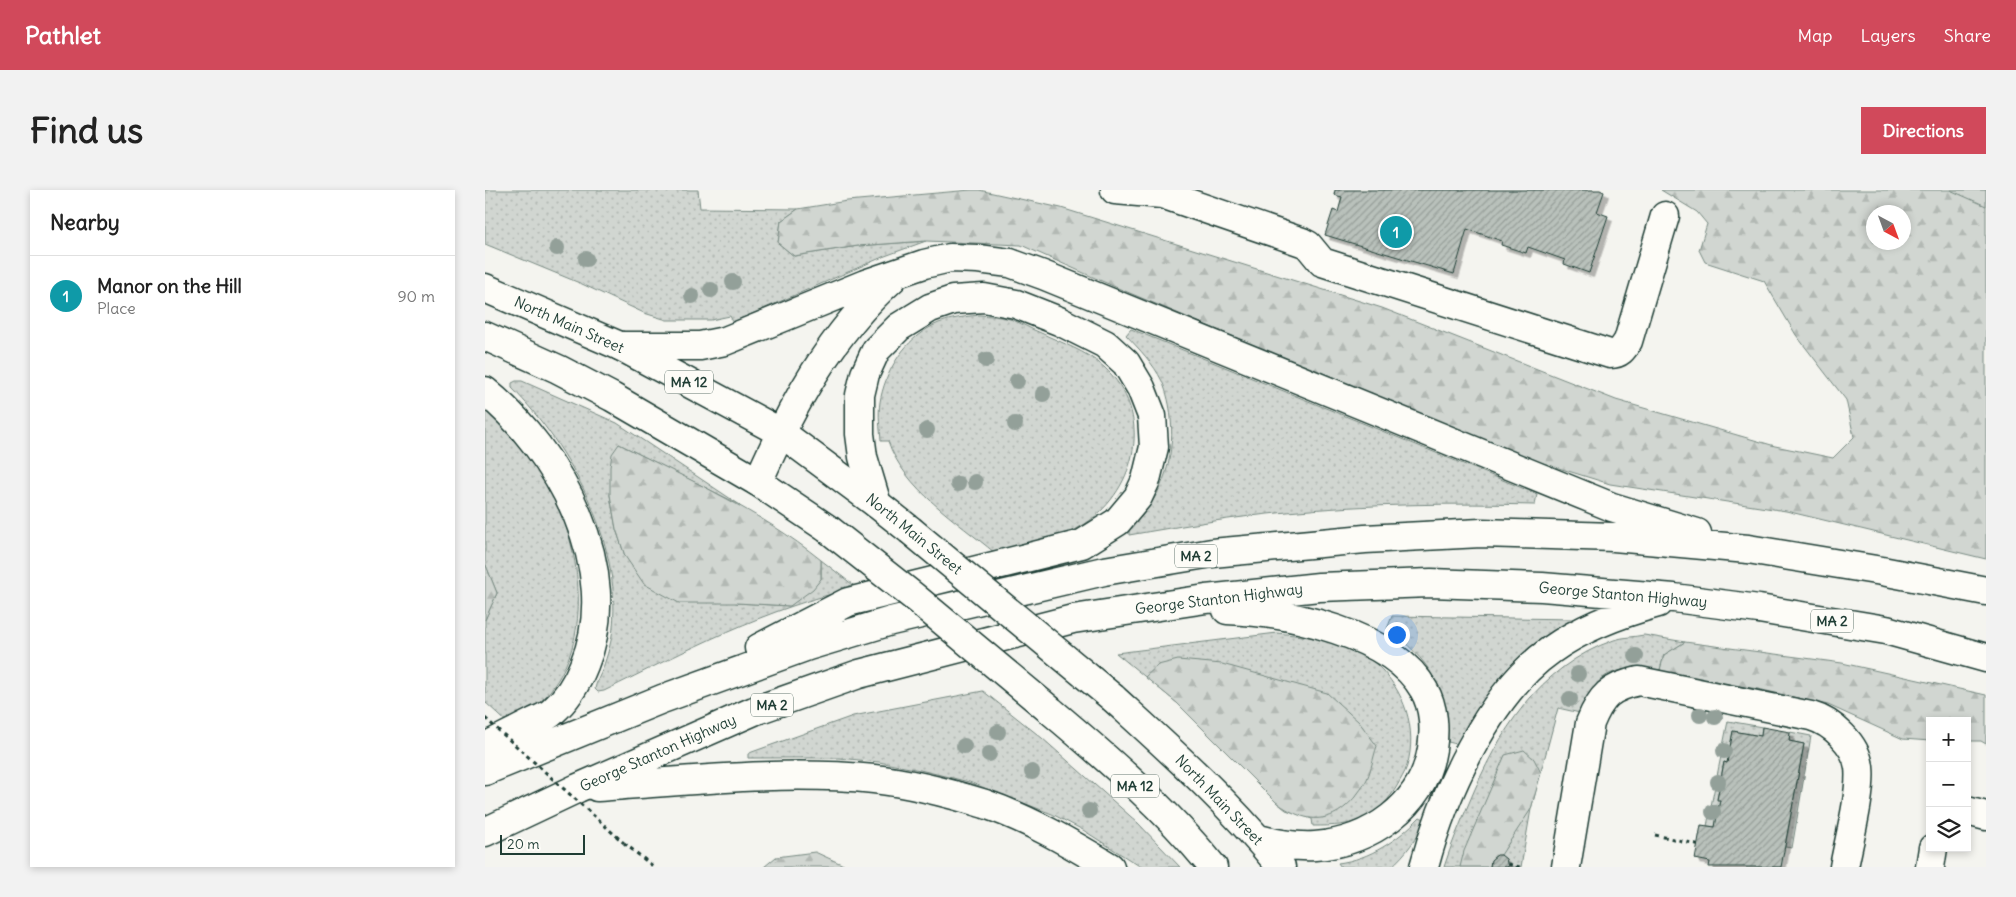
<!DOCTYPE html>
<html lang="en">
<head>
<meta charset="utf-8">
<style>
	:root { --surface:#fff; --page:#f2f2f2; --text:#222; --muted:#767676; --line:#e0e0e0; --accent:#d1495b }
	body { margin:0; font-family:Delius,sans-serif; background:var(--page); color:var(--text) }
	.controls { position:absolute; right:15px; bottom:15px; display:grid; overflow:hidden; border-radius:0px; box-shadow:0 2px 8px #0003 }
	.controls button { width:45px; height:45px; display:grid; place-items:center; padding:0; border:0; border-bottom:1px solid var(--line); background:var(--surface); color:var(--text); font:25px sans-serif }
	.compass { position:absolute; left:1381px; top:15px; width:45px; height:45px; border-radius:50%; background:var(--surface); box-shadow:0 2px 8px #0003; rotate:139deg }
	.scale { position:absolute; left:15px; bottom:12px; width:85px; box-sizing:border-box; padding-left:5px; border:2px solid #1f3d34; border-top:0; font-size:14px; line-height:18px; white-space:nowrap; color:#1f3d34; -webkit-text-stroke:4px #fdfcf7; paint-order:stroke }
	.you { position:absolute; left:911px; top:444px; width:18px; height:18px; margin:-12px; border:4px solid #fff; border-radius:50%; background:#1a73e8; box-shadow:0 0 0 8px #1a73e833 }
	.badge { display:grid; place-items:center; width:32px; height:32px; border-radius:50%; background:var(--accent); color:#fff; font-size:16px; font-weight:700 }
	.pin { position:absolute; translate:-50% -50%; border:2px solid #fff; box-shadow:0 1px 5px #0006 }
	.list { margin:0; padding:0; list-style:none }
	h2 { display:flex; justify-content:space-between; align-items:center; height:65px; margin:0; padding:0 20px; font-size:21px }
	h2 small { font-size:16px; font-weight:400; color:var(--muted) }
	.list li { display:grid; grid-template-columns:32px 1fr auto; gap:15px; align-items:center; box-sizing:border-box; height:80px; padding:0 20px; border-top:1px solid var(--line) }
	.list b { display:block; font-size:19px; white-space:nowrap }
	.list p { margin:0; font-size:16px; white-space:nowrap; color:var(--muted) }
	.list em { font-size:16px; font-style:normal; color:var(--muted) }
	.icon { flex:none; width:28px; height:28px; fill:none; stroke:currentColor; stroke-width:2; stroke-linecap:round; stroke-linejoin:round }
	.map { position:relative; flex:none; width:1501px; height:677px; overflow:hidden; border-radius:0px }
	header { display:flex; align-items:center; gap:30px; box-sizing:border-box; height:70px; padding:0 25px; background:var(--accent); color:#fff }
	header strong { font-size:24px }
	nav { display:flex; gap:28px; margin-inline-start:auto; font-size:18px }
	.intro { display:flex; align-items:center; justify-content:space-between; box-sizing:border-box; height:120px; padding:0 30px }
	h1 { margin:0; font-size:35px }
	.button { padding:12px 22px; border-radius:0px; background:var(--accent); color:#fff; font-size:18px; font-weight:700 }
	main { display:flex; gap:30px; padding:0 30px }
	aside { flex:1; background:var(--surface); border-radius:0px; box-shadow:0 2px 8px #0003 }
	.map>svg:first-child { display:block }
</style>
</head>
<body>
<header>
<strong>Pathlet</strong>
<nav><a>Map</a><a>Layers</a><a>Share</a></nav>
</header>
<div class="intro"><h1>Find us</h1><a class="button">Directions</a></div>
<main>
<aside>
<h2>Nearby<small></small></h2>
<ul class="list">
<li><span class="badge" style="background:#0f9aa8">1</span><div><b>Manor on the Hill</b><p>Place</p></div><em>90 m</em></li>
</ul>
</aside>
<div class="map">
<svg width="1501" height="677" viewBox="0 0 1501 677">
	<defs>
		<pattern id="grass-dots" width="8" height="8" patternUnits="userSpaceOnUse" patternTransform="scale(1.25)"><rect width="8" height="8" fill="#d1d6d1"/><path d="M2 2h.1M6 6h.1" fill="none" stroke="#b3b9b4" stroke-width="1.8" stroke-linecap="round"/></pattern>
		<pattern id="forest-firs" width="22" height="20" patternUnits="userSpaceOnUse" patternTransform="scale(1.25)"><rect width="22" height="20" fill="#d1d6d1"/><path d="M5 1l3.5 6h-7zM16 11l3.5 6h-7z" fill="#b3b9b4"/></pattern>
		<pattern id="park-tufts" width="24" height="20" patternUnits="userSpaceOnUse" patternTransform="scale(1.25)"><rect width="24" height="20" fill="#d1d6d1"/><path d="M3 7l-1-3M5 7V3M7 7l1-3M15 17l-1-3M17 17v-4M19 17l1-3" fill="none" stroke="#b3b9b4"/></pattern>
		<pattern id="building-hatch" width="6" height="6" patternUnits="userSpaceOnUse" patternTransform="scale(1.25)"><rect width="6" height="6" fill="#b9c1bb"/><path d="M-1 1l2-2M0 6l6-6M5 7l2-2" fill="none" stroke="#969e99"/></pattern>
		<filter id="shadow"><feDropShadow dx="4.5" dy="4.5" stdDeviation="0" flood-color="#0004"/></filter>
	</defs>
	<rect width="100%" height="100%" fill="#f4f4ef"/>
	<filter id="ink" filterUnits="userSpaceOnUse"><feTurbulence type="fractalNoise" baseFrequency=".02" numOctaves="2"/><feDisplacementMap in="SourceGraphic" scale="10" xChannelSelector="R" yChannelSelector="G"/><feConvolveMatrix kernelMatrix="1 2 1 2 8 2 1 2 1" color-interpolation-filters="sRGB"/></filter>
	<g filter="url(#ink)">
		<path fill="url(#grass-dots)" stroke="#788a82" d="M0,0H213L215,18L313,19L296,31L293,53L309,66L373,56L441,51L400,66L248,132L245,126L226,130H182L159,123L97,94L0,54Z
			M494,125C504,126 515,126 525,129C535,132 545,139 556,143C577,153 601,161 619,177C669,223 653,298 600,334C575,351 539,355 510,363C472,331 419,299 403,251H396C395,238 393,225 395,212C400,183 417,154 442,139C457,129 477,127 494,125Z
			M646,139L1052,304L1050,315C968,313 884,314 802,322C749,327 696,336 644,345V339C676,310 690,272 686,228C685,216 682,203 677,191C668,173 655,160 641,145Z
			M31,191H37L132,233L255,315L134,254L125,305L131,339L140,366L251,413L305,416L336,389V370L372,398C282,417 201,461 119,501L113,502L110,499C111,492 115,486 118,478C122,466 127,451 128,437C136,351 86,258 27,198V193Z
			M0,217C24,240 45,266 63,294C74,313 82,337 87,358C103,429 91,495 26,536L0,512V430L12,403L0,373Z
			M907,426L1088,429V431C1029,458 1003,499 976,555L963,552C962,499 945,469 902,439Z
			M792,443C826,447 866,450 892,475C919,500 933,539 922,576C920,583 915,590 912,596C905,608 895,620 883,626C865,636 848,636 828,636L827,629L801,620L791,612L692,513L631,463Z
			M1159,445L1200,452L1179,465L1175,480C1129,478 1115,477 1095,523L1073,518L1046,619L1036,677H959C966,655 975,634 984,613C1013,543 1053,477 1129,450C1138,447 1149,447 1159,445Z
			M498,501L557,548L653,633L695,677H656L598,640L567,624L484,592L435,580L394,572L354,568H263V564L267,562L368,526Z
			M1243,531L1277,537L1276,546L1248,541L1242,573L1239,572L1232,609L1235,610L1230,637L1222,636Z
			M1305,542L1326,546L1307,658L1300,657L1319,554L1304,551Z
			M935,627L941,630C932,648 921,664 906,677H856L853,673C885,669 913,650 935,627Z"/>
		<path fill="url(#forest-firs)" stroke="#788a82" fill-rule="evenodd" d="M486,0H494L576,18L897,118L1131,210L1290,256L1348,268L1369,247L1361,210L1311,145L1279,91L1220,72L1214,60L1222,34L1212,22L1176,0H1501V369L1301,321L1125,294L1022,262L628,96L536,55L441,51L373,56L309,66L293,53L296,31L313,19L362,11ZM1388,22H1418V52H1388Z
			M134,254C203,289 275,321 336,370V389L328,399L305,416L251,413H194L159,394L140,366L131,339L125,305V277L127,264Z
			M0,373L12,403L0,430Z
			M1200,452L1357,473L1501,505V554L1496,551H1482V531H1445V551L1418,549L1343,515L1273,499L1184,485L1175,480L1179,465Z
			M693,470L737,474L842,503L874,532L892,556C888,567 886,583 880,593C856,631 828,640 791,612L692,513L660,487L673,475Z
			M1039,560L1049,569L1056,583L1046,619L1016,665L1010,666L1006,670L1005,677H975L979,661L1020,565Z
			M330,662L363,677H279L291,667Z"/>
		<path fill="url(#park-tufts)" stroke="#788a82" d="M1465,0H1501V16Z"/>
		<path fill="url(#building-hatch)" stroke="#1f3d34" filter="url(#shadow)" d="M850,0H1115L1119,2L1112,22L1123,26L1104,83L1079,74L1080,70L1043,57L1041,63L1016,55L1017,51L982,39L969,84L840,45L848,20L853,22L857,7L849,5Z
			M1277,537L1305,542L1304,551L1319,554L1296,677H1224L1225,672L1210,669L1216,635L1230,637L1235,610H1232L1239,572L1242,573L1248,541L1276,546Z
			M1012,665H1016L1021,669L1023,677H1005L1006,670Z"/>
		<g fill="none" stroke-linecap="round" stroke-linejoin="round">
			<defs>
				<path id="minor" d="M630,0L677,4L817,52L823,55L837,72L1125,164C1135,164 1138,159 1143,151L1180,26
					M1482,621L1501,626
					M1081,677L1105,533C1116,506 1125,497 1154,491L1326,526C1347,532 1371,554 1374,577C1377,602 1364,650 1359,677
					M1445,677L1448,658"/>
				<path id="major" d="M0,98L135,156L295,242L392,314
					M0,146L73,179L127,207L273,292"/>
				<path id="highway" d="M135,156H215L240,151L380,94L439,74L465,68L493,69L525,73L558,85L1127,317L1212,343
					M0,201C74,261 139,380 99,475C92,493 82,509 67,522C62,527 54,529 47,533C31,541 16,549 0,557
					M343,339L273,292C306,217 346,143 408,88
					M742,420C802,422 907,443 939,500C949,517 950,540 947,559C938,616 885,652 830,656C811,657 792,654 774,649
					M274,458L363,412L597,354L632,332L653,307L661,290L669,257L667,226L656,198L641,173L620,154L574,131L531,114L499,108L468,110L445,118L414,137L391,160L380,184L375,205V244L378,267L392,314L425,340
					M628,508C686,561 747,615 796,677
					M566,521C623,569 681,619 728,677
					M0,581L177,509L323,456L406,431L619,381L727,363L880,349L996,343L1129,347L1263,359L1397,381L1501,401
					M112,597C204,591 297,580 389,589C426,593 464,603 500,614C544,629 585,653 625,677
					M0,642L93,598L269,521L374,484L588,429L721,409L834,397L946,393L1057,397L1189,408L1274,419L1401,440L1501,468
					M939,677C958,605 1003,504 1066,460C1098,437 1136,423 1173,413"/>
			</defs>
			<use href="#minor" stroke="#1f3d34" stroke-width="31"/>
			<use href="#major" stroke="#1f3d34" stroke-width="31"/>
			<use href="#highway" stroke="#1f3d34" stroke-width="31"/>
			<path stroke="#1f3d34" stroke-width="3" stroke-dasharray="4 4" stroke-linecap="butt" d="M1170,645L1216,655
				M139,653L169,677
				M1023,674L1035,677"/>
			<use href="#minor" stroke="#fdfcf7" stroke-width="28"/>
			<use href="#major" stroke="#fdfcf7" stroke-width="28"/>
			<use href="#highway" stroke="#fdfcf7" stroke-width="28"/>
			<defs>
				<path id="highway-bridge" d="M343,339L428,406L566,521
					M425,340L628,508"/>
			</defs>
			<use href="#highway-bridge" stroke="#1f3d34" stroke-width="31" stroke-linecap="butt"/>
			<path stroke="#1f3d34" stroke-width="3" stroke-dasharray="4 4" stroke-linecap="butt" d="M0,528L139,653"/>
			<use href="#highway-bridge" stroke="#fdfcf7" stroke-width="28"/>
		</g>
		<g fill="#93a099">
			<circle cx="72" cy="58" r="8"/>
			<circle cx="101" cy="69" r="8"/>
			<circle cx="248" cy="92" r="8"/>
			<circle cx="226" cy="100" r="8"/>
			<circle cx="207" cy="106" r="8"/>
			<circle cx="501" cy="170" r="8"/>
			<circle cx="532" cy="191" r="8"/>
			<circle cx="558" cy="204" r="8"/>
			<circle cx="530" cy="234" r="8"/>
			<circle cx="442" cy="240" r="8"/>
			<circle cx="490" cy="292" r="8"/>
			<circle cx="473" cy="294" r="8"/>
			<circle cx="1151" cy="466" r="8"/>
			<circle cx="1093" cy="484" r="8"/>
			<circle cx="1085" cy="509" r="8"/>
			<circle cx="1215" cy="525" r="8"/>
			<circle cx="1230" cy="527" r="8"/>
			<circle cx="513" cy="542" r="8"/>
			<circle cx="479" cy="556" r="8"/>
			<circle cx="1239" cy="561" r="8"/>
			<circle cx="504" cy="564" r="8"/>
			<circle cx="547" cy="582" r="8"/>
			<circle cx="1233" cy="592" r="8"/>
			<circle cx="604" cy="621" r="8"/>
			<circle cx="1228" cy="622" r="8"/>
		</g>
	</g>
	<g text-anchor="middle" stroke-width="4" stroke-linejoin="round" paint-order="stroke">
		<g fill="#fdfcf7" stroke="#62766e" stroke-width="1">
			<rect x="180" y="180.5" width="48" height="23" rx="4"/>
			<rect x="690" y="354.5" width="42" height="23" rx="4"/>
			<rect x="1326" y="419.5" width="42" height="23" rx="4"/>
			<rect x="266" y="503.5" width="42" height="23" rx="4"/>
			<rect x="626" y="584.5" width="48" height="23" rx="4"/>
		</g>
		<g font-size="14" font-weight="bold" fill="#1f3d34">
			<text x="204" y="197">MA 12</text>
			<text x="711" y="371">MA 2</text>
			<text x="1347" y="436">MA 2</text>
			<text x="287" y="520">MA 2</text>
			<text x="650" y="601">MA 12</text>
		</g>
		<g font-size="15" fill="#1f3d34" stroke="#fdfcf7">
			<text transform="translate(84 135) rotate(24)" y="5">North Main Street</text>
			<text transform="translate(429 344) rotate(39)" y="5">North Main Street</text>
			<text transform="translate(1138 405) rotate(5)" y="5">George Stanton Highway</text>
			<text transform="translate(734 409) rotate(-7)" y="5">George Stanton Highway</text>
			<text transform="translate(173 563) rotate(-24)" y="5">George Stanton Highway</text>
			<text transform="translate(734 610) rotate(46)" y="5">North Main Street</text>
		</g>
	</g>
</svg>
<div class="controls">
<button>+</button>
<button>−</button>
<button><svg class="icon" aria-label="layers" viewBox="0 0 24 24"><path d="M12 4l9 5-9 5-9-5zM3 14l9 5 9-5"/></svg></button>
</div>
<svg class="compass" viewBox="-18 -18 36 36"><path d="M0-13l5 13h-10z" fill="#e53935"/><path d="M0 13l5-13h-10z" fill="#767676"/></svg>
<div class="scale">20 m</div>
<div class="you"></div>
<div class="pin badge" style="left:911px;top:42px;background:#0f9aa8">1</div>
</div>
</main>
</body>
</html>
